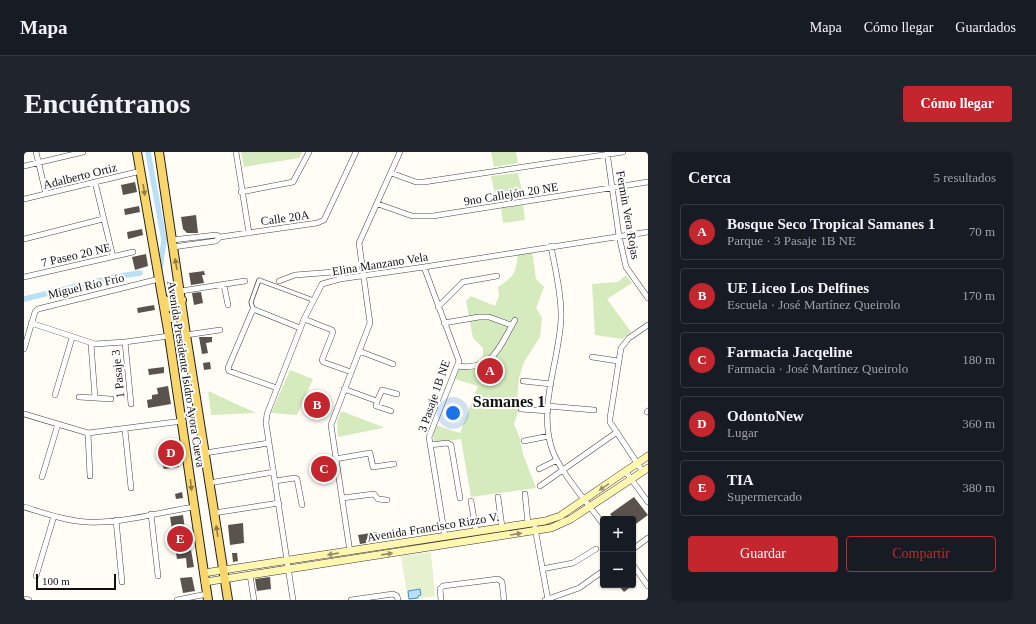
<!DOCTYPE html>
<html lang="es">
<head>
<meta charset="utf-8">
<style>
	:root { --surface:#171b24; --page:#20242c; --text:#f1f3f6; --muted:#9ea1a6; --line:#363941; --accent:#c4262e }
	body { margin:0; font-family:"Times New Roman",serif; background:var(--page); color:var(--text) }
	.controls { position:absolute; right:12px; bottom:12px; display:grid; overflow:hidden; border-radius:4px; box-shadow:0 1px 3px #0004 }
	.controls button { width:36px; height:36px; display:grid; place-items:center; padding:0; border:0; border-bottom:1px solid var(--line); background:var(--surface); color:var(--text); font:20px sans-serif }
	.scale { position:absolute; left:12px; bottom:10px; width:80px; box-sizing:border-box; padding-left:4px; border:2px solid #111; border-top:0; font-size:11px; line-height:14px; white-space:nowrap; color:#111; -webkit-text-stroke:3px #fff; paint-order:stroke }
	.you { position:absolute; left:429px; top:261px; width:14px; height:14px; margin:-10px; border:3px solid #fff; border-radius:50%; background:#1a73e8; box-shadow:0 0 0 6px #1a73e833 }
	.badge { display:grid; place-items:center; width:26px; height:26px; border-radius:50%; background:var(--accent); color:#fff; font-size:13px; font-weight:700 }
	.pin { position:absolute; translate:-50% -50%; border:2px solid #fff; box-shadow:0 1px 4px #0006 }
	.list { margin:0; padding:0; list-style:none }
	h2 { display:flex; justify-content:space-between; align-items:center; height:52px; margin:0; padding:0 16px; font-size:17px }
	h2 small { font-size:13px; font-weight:400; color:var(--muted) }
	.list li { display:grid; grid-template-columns:26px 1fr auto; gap:12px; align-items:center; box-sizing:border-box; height:56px; margin:0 8px 8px; padding:0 8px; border:1px solid var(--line); border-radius:4px }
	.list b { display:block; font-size:15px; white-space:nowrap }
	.list p { margin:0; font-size:13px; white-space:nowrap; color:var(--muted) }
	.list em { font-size:13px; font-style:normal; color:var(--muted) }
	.actions { display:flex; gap:8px; padding:12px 16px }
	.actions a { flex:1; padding:9px 0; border:1px solid var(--accent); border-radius:4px; text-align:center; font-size:14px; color:var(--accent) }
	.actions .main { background:var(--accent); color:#fff }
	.map { position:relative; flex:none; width:624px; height:448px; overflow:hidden; border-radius:4px }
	header { display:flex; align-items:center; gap:24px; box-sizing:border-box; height:56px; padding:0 20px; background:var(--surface); border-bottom:1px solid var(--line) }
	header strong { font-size:19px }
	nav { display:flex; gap:22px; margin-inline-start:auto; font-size:14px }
	.intro { display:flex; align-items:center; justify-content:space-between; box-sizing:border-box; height:96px; padding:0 24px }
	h1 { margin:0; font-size:28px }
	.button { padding:10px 18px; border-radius:4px; background:var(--accent); color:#fff; font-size:14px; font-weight:700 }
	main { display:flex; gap:24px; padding:0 24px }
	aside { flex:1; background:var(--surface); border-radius:4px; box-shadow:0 1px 3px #0004 }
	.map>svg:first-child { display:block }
</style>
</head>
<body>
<header>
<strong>Mapa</strong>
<nav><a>Mapa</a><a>Cómo llegar</a><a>Guardados</a></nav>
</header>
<div class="intro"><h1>Encuéntranos</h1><a class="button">Cómo llegar</a></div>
<main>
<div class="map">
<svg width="624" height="448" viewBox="0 0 624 448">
	<rect width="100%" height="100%" fill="#fffdf5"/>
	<path fill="#d5ebbd" d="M217,0H278L275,6L220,15Z
		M467,0H492L494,11L470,15Z
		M494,21L499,44L472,48L467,24Z
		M499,53L501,68L479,71L477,56Z
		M508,99L512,127L520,135L512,156L518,166L516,185L500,210L495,226L493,248L494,260L490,272L496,287L499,302L512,336L447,345L437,287L411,291L409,284L412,273L436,281L454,234L431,227L437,211C446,213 454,211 459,204V196L449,186L442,149L447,144L471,154L475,144L474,135C491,124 492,121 494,101Z
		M602,123L608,131L583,147L607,180L598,187L571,183L568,132L594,130Z
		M266,218L289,227L273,263L247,261Z
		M184,239L232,261L187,263Z
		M317,259L359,275V276L314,285L313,270Z"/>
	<path fill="#e6f2cf" d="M407,400L411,444L384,448L377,404Z"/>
	<path fill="#b9e0f7" stroke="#3f96cf" d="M396,437L397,443L394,444V446L385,447L384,439Z"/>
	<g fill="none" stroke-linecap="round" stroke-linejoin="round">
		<path stroke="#b9e0f7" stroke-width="5.5" d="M124,0L140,88L136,117
			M0,147L90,125L116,121"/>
	</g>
	<path fill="#5a524d" d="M111,30L113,40L99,43L97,33Z
		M115,54L116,60L101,63L100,57Z
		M172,63L174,81H163L159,77L157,65Z
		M118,77L119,83L104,87L103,80Z
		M122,102L124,114L111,118L108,105Z
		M180,119L181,123H178L180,131L167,133L165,121Z
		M177,140L179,151L170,153L168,141Z
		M130,153L131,158L114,161L113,156Z
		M175,185H188V190L182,191L184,201L178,202Z
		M186,210L187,217L180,218L179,211Z
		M140,215V221L125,223L124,217Z
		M144,234L147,252L124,256L123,248L128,247V243L134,242L133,236Z
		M150,287L155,315L140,317L136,306L142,305L141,288Z
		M158,340L159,346L152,347L151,342Z
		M610,345L624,363L609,374V367H590L586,362Z
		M159,363L164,399L167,398L170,415L163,416L162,406L153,407L146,365Z
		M219,371L220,391L206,393L204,373Z
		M353,380L354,389L336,392L334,383Z
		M208,401H213L214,409L209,410Z
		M168,425L171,439L159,441L156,426Z
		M246,425L247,437L233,439L231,427Z
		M594,433H609L600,440Z"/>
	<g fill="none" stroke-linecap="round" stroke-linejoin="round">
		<defs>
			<path id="pedestrian" d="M229,157L227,150L235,128L289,148"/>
			<path id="minor" d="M12,0L22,42
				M212,0L225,81
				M583,0L595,84L600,106L602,115L624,146
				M0,14L59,0
				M367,21L392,30H400L599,0
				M71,30L89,105
				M217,40L269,30L285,0
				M0,47L117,19
				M354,52L388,64H409L624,30
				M0,87L79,67
				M148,88L192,83L196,85L293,71L300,68L332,0
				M527,94C531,117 538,143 537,167C535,209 515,252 527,294C532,315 565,353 579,372
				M149,95L192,89L196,85
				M400,115L435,209L405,285L421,385
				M0,125L109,100
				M255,129L271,123L310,120L314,122L316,127
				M200,133L204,153
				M157,139L221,129
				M414,155L439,130L473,124
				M280,167L308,178L309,180L298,208L299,210L327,220
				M7,171L71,192L101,190L145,184
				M420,171L455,165H465L487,173
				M162,183L196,178
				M101,190L107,252
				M67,192L71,246
				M0,197L11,160L14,157L135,127
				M335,199L369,212
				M568,205L594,209
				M433,214C470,219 475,195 491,168
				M499,229L527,232
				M253,236L205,219L204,216L229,157L276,176
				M320,237L353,249L358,238L373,242
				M31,243L48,186
				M55,245L87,247
				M353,249L352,254L367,259
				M524,254L570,258
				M497,257L524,259
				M623,260L624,259
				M0,262L64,281L159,269
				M101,278L107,336
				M64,281L66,324
				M500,289L525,284
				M406,293L423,291L427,293L436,346
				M181,301L245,291
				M311,307L346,301L349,315L370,312
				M515,317L533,308
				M602,320L624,350
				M619,320L586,270V266L597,196L605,186L624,173
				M18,325L34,272
				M251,329L271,326L273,327L278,353
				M185,331L250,320
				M516,334L593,280
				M501,342L504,372
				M474,345L478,375
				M318,346L350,342L354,347L363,348
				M447,349L452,379
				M0,355C20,361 42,369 63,370C98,372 135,360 170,355
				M190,361L255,351
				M127,362L134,424
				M92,368L98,430
				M511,376L524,448
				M609,397L624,386
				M326,400L307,273L346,171L335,91L376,0
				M609,413L624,434
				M518,417L549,411L572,397
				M226,423L230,448
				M12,424L30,364
				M0,447L5,448
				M153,448L183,442
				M269,448L242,271L243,262L280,167L298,132L316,127L400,115L624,80
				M327,448L369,442L373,444L374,448
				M417,448L416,437L419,434L474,427L478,430L480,448
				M521,448L555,436L579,419"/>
			<path id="secondary" d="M180,421L521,369L536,364L624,304
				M181,430L527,376L547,367L624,316"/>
			<path id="primary" d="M113,0L145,184L184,448
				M135,0L162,183L204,448
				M141,148L144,155L151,156L156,153L158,148
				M143,169L148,164H154L160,172"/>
		</defs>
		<use href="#pedestrian" stroke="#444" stroke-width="5"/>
		<use href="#minor" stroke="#444" stroke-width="6"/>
		<use href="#secondary" stroke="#333" stroke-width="8"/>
		<use href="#primary" stroke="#222" stroke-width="10"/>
		<use href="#pedestrian" stroke="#fff" stroke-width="3.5"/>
		<use href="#minor" stroke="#fff" stroke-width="5"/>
		<use href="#secondary" stroke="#fff6b0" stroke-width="7"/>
		<use href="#primary" stroke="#f9d66b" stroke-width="8"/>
	</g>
	<defs><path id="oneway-solid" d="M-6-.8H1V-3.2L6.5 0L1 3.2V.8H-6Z"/></defs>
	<g fill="#917d42">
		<use href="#oneway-solid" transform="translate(120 38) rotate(81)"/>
		<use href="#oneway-solid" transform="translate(152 112) rotate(-100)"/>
		<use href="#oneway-solid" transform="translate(167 333) rotate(83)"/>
		<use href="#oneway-solid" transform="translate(193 379) rotate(-99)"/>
	</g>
	<g fill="#948f68">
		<use href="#oneway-solid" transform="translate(580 335) rotate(146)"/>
		<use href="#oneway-solid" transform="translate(492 382) rotate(-9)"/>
		<use href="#oneway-solid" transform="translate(309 402) rotate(172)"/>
		<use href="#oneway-solid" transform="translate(363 402) rotate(-8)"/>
	</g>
	<g text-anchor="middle" stroke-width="4" stroke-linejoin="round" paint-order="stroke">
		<g font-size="12" fill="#111" stroke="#fff">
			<text transform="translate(56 24) rotate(-14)" y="4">Adalberto Ortiz</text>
			<text transform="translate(487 42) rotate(-9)" y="4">9no Callejón 20 NE</text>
			<text transform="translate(604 63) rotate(80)" y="4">Fermin Vera Rojas</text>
			<text transform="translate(261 66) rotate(-8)" y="4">Calle 20A</text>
			<text transform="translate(52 103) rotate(-13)" y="4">7 Paseo 20 NE</text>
			<text transform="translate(356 112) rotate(-9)" y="4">Elina Manzano Vela</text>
			<text transform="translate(62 134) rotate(-13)" y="4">Miguel Río Frío</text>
			<text transform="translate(94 222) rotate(-96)" y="4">1 Pasaje 3</text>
			<text transform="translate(162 222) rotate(81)" y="4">Avenida Presidente Isidro Ayora Cueva</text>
			<text transform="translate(410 244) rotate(-71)" y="4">3 Pasaje 1B NE</text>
			<text transform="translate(409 375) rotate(-9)" y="4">Avenida Francisco Rizzo V.</text>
		</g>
		<g font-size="16" font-weight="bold" fill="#111" stroke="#fff">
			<text x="485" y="255">Samanes 1</text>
		</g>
	</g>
</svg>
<div class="controls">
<button>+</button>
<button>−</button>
</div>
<div class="scale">100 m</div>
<div class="you"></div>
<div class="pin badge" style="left:466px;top:219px">A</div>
<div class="pin badge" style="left:293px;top:253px">B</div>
<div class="pin badge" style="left:300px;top:317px">C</div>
<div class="pin badge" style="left:147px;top:301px">D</div>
<div class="pin badge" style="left:156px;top:387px">E</div>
</div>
<aside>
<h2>Cerca<small>5 resultados</small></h2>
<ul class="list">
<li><span class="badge">A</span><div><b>Bosque Seco Tropical Samanes 1</b><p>Parque · 3 Pasaje 1B NE</p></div><em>70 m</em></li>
<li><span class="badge">B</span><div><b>UE Liceo Los Delfines</b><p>Escuela · José Martínez Queirolo</p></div><em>170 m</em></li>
<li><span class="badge">C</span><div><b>Farmacia Jacqeline</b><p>Farmacia · José Martínez Queirolo</p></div><em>180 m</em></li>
<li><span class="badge">D</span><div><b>OdontoNew</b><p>Lugar</p></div><em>360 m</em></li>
<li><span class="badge">E</span><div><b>TIA</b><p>Supermercado</p></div><em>380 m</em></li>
</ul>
<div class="actions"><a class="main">Guardar</a><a>Compartir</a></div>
</aside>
</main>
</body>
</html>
